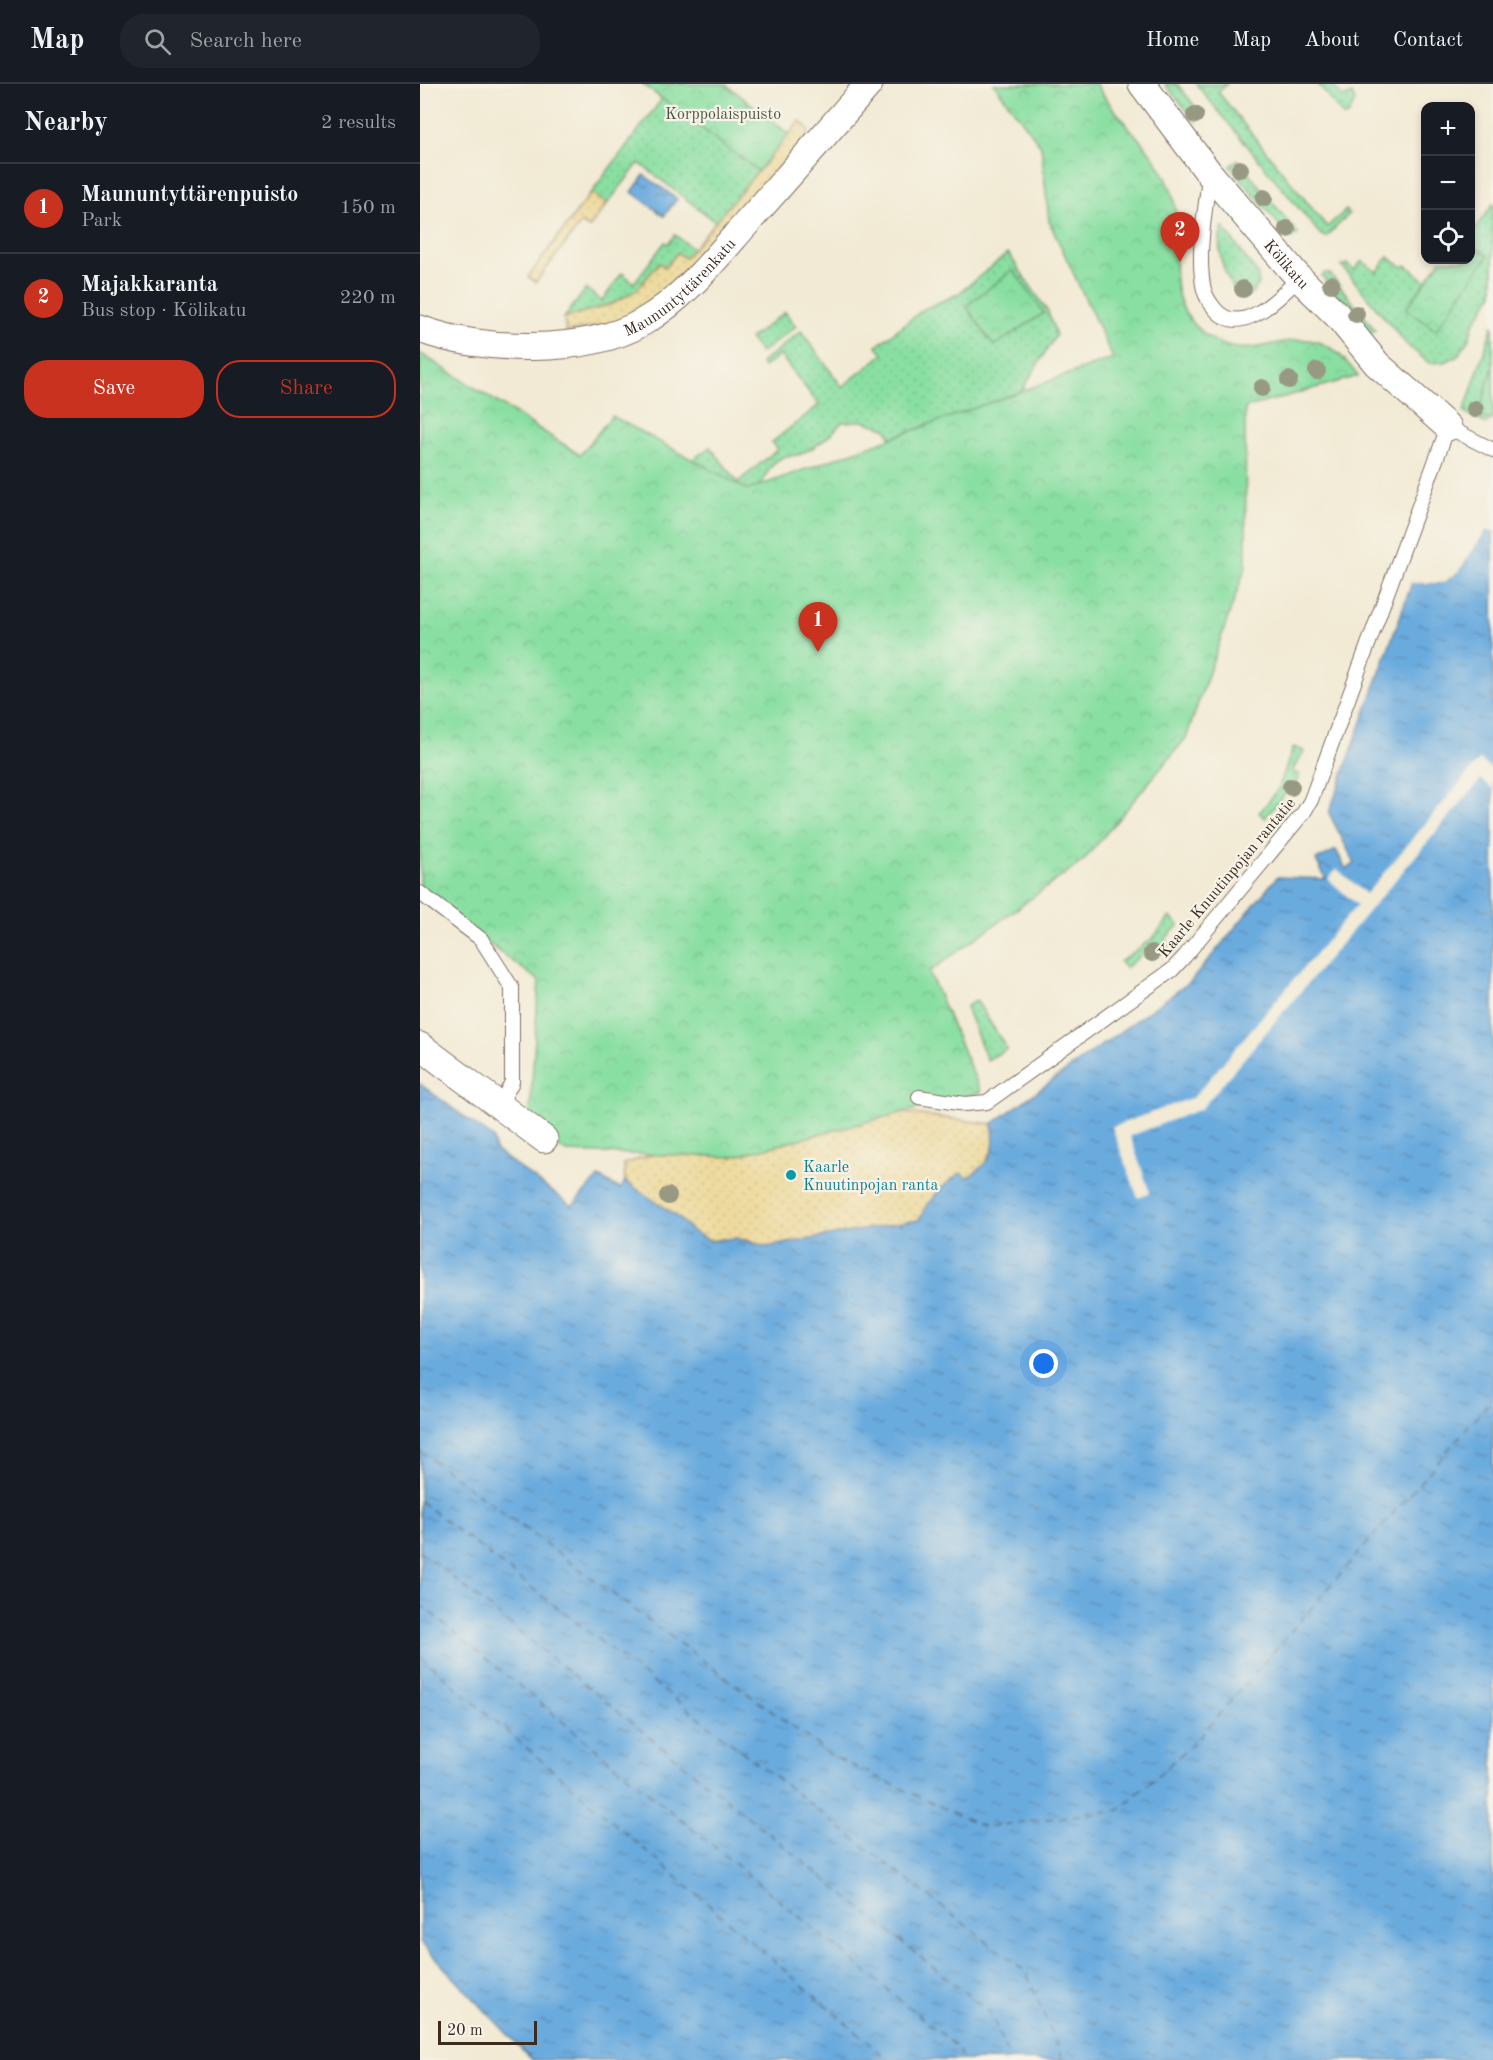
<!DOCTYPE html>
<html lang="en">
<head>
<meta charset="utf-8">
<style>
	:root { --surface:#171b24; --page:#20242c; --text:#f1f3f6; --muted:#9ea1a6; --line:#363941; --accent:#c8321e }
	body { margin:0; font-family:"Old Standard TT",serif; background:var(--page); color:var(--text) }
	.controls { position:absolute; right:18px; top:18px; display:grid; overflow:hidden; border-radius:12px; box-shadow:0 3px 9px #0003 }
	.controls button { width:54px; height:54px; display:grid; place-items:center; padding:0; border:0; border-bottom:2px solid var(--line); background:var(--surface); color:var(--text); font:30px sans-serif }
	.scale { position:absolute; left:18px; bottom:15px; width:99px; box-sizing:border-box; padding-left:6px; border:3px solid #3b2a1e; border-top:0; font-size:16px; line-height:21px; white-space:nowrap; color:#3b2a1e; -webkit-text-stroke:4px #f7f3e8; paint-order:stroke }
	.you { position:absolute; left:624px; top:1280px; width:21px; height:21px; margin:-15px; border:4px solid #fff; border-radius:50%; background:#1a73e8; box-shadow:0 0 0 9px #1a73e833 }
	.badge { display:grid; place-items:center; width:39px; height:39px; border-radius:50%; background:var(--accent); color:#fff; font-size:20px; font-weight:700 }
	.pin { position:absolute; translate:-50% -50px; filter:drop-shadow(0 2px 3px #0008) }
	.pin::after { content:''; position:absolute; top:32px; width:21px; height:18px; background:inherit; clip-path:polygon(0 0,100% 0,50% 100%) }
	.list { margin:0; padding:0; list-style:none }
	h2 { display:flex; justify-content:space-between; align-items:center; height:78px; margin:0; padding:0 24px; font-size:26px }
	h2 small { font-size:20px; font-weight:400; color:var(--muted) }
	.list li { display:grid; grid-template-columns:39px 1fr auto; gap:18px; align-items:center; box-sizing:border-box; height:90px; padding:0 24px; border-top:2px solid var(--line) }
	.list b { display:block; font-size:22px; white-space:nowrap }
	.list p { margin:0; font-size:20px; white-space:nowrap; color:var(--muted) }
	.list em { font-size:20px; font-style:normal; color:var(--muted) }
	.actions { display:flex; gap:12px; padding:18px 24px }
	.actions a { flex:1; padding:14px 0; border:2px solid var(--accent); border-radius:24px; text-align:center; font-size:21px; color:var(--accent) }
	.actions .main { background:var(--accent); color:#fff }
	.icon { flex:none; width:33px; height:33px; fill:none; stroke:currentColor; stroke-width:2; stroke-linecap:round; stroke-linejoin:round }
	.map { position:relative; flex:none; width:1073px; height:1976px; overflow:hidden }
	header { display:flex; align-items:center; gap:36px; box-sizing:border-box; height:84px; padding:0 30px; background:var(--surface); border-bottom:2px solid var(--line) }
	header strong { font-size:28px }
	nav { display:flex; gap:33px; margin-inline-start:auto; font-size:21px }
	.search { width:420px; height:54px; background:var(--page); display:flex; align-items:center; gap:15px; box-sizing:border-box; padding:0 21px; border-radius:24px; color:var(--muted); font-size:22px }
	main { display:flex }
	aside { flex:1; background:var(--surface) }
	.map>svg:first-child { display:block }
</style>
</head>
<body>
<header>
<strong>Map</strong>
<div class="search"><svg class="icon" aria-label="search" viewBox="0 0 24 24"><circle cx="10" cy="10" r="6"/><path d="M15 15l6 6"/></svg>Search here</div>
<nav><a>Home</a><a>Map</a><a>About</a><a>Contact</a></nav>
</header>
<main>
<aside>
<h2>Nearby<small>2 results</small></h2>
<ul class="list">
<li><span class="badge">1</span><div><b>Maununtyttärenpuisto</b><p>Park</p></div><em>150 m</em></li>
<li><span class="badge">2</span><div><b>Majakkaranta</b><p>Bus stop · Kölikatu</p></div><em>220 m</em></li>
</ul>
<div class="actions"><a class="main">Save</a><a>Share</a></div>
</aside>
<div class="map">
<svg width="1073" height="1976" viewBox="0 0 1073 1976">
	<defs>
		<pattern id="grass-dots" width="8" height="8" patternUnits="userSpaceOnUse" patternTransform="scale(1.5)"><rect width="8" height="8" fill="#89dfa2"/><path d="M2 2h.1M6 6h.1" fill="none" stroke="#77c08b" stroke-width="1.8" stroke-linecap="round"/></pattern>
		<pattern id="sand-dots" width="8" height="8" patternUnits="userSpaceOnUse" patternTransform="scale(1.5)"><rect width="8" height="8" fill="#eeda9e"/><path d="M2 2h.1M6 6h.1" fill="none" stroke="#cdbb88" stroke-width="1.8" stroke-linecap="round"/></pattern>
		<pattern id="park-crowns" width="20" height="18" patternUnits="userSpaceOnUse" patternTransform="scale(1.5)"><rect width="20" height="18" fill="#89dfa2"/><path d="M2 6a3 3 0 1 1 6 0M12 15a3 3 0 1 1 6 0" fill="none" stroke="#77c08b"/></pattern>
		<pattern id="water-ripples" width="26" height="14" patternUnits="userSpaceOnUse" patternTransform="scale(1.5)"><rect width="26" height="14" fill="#6babde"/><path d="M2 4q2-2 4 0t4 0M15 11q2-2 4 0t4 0" fill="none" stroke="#598bb3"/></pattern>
	</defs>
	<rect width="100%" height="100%" fill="#f7f3e8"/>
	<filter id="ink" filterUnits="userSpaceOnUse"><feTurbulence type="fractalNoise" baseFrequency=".0167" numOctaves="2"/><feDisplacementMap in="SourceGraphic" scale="12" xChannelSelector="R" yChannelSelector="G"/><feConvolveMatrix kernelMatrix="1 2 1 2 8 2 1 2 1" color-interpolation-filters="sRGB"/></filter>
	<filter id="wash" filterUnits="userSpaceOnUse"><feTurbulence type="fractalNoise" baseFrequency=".008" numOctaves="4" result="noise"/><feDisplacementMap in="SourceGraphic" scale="24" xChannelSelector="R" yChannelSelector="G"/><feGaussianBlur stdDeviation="1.35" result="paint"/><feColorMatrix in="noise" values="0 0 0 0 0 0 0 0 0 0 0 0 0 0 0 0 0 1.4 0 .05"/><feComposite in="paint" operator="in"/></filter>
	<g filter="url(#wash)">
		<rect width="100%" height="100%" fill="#f2ead4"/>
		<path fill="url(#grass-dots)" stroke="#628460" stroke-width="1.5" d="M223,0H305L369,50L296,138L219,79L187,120L171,109L242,15Z
			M745,0H757L783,32L776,38Z
			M776,0H807L798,8L907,143L926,126L929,130L906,153L901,151Z
			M898,0H912L923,14L932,10L935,17L929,30L924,33Z
			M818,76L878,150L870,154L810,82Z
			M1073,120V209L1053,241L1049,255L1037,273L1024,278L1009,279L987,261L922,182L927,180L934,186L942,177L957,188L968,173L983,183L986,181L1010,200L1068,172L1051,159V151Z
			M803,143L837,189L839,200L831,210L817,209C804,191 794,165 803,143Z
			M255,151L273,165L265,174L257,169L246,183L239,179L217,206L192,220L144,234L166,205L182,217L202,189L214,199L245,158L248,160Z
			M588,169L628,228L636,251L601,308L471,354L467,345L443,337L422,338C411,352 398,362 381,370C376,372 369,371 363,373C351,378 345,391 341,402L328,406L272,376L290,363L318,398L358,365L352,358L399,321L360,271L344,283L341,279L381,247L422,303L463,270L457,262L504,225L538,210Z
			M905,189L910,190L955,246L949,251L902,192Z
			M365,228L376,242L341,269L330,255Z
			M1073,241V332L1066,340L1044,328Z
			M873,663L884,667L872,687L879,691L873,710L866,708L845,734L839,729L858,706Z
			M750,833L759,841L745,855L749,862L731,875L726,868L705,884L700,878L733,854Z
			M556,916L587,965L567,976L546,923Z"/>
		<path fill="url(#sand-dots)" stroke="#94825e" stroke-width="1.5" d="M380,37L388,45V52L304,147L241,209L223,223L195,239L146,248L144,234L192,220L217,206L239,179L246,183L257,169L265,174Z
			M171,109L187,120L169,144L161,139L116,198L108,193Z
			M460,1022L484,1029L572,1040L576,1059L563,1083L506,1122L499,1136L346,1163L327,1156L301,1155L291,1157L273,1148L258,1133L205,1097L204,1080L243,1067Z"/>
		<path fill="url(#park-crowns)" stroke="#628460" stroke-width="1.5" d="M223,0H305L369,50L338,87Z
			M574,0H676C697,36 735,64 750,103C770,156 732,211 787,252C831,285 870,239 909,263C921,270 930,282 938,292L825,324L826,482L766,654L663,777L509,888L561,1008L312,1073L146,1068L109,1041L119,897L0,808V269L160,371L192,332L328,406L693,274L629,137L621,62Z
			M1051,159L1068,172L1016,246L986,225L1021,176H1050Z
			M593,186L624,229L574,262L546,222Z
			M1073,282V336L1058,333Z"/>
		<path fill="url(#water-ripples)" stroke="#536a7e" stroke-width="1.5" d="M224,91L257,115L244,132L212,108Z
			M1066,447H1073V1976H112L0,1858V1000L73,1054L75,1066L152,1122L179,1093L200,1105L205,1097L258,1133L273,1148L291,1157L316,1154L346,1163L499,1136C509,1115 522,1101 541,1089L547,1094C570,1079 578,1067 572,1040L771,897L857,793L906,795L896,776L916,766L926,785L935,780L909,729L992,499H1023L1039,487Z"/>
		<path fill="#f2ead4" d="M1064,444H1073V447H1066L1039,487L1023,499H992L993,496H1022L1037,485Z
			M1060,675L1073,687V705L1061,695L781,1025L710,1052L730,1109L718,1114L692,1043L774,1013L937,821L908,795L917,785L946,810Z"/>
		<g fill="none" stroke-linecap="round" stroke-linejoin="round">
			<path stroke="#4c5761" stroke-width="1.5" stroke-dasharray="8 6" stroke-linecap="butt" d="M0,1367L412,1672L564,1743L699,1726L776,1657L1073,1314
				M0,1417L606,1888L643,1976
				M0,1467L570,1929L590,1976
				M0,1520L537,1963L543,1976
				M0,1572L469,1976"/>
		</g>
	</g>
	<g filter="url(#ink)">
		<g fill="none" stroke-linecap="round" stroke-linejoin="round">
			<defs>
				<path id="service" d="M789,91C786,127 776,170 784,206C786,213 790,219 795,225C820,256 861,212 879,194
					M0,809L61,855L92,904V998L79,1022
					M499,1013L545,1020L567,1018L752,886L765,872L884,728L891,716L1028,343L1073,366"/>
				<g id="minor">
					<path id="s1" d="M722,0L789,89L879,194L917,231L957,280L1028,343"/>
					<path id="s2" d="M0,245C59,268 167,271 223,238C263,215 295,175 325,141C367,94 408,47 449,0"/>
					<path d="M0,962L124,1055"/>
				</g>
			</defs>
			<use href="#service" stroke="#7b6d5e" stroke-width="16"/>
			<use href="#minor" stroke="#7b6d5e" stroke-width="29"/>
			<use href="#service" stroke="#fff" stroke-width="14"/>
			<use href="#minor" stroke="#fff" stroke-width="27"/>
		</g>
		<g fill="#989982">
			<circle cx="775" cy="31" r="9"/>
			<circle cx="820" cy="85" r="9"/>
			<circle cx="844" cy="114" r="9"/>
			<circle cx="867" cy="145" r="9"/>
			<circle cx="911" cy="200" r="9"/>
			<circle cx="823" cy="205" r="9"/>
			<circle cx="936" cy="230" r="9"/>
			<circle cx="897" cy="287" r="9"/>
			<circle cx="869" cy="296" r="9"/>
			<circle cx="842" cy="304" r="9"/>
			<circle cx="1055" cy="325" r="9"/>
			<circle cx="871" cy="703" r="9"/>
			<circle cx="732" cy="869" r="9"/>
			<circle cx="248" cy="1112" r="9"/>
		</g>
	</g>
	<circle fill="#0f9aa8" stroke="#f7f3e8" stroke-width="2" cx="371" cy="1091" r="6"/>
	<g text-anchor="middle" stroke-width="4.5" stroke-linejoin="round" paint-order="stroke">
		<g font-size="16" fill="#4e573f" stroke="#f7f3e8">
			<text x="303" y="35">Korppolaispuisto</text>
		</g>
		<g font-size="16" fill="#3b2a1e" stroke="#f7f3e8">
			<text dy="6" stroke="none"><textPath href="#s1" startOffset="231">Kölikatu</textPath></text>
			<text dy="6" stroke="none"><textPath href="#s2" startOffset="279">Maununtyttärenkatu</textPath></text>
			<text transform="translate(806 793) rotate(-50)" y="6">Kaarle Knuutinpojan rantatie</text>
		</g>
		<g font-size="16" fill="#0d838f" stroke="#f7f3e8" text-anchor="start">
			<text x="383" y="1088">Kaarle<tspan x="383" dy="18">Knuutinpojan ranta</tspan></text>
		</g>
	</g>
</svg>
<div class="controls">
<button>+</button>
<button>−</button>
<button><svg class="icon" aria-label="locate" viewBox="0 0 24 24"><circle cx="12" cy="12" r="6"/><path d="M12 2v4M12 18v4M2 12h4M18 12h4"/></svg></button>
</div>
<div class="scale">20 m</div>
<div class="you"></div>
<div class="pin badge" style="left:398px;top:568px">1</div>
<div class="pin badge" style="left:760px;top:178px">2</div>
</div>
</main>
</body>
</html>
